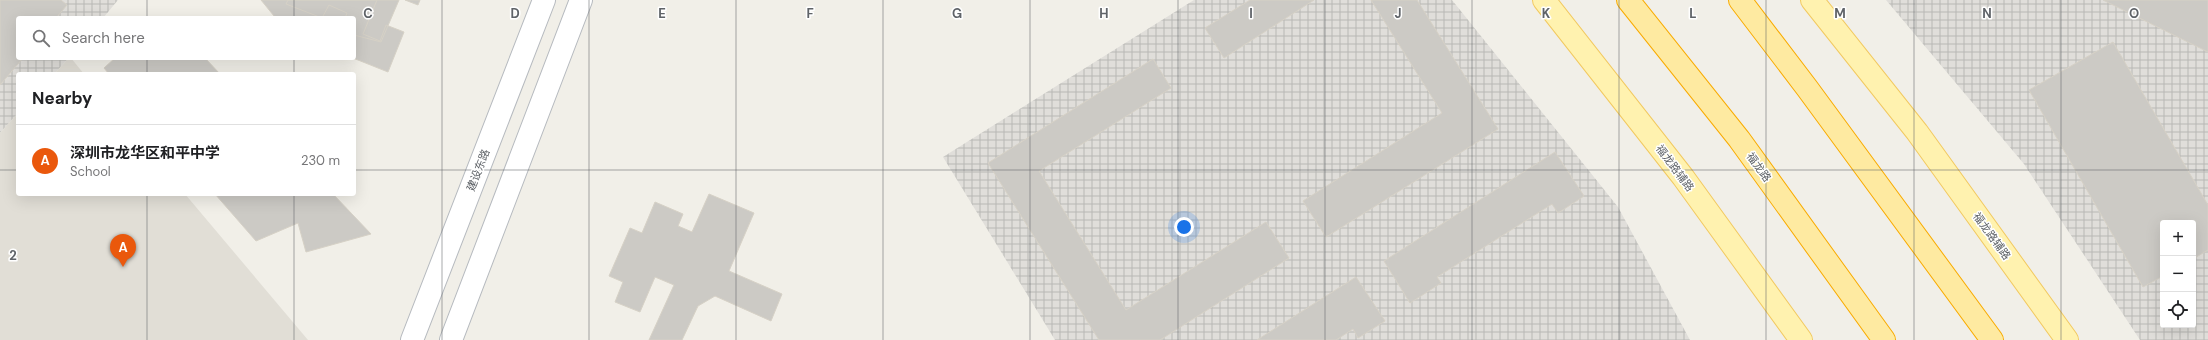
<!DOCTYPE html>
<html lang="en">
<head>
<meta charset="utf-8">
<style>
	:root { --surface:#fff; --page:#f6f6f6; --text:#202124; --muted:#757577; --line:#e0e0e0; --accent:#ea580c }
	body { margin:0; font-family:"DM Sans","Noto Sans SC",sans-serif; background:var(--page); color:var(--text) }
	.controls { position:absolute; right:12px; bottom:12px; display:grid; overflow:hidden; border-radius:4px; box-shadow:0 4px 16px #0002 }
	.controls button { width:36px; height:36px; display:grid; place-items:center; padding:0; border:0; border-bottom:1px solid var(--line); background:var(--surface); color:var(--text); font:20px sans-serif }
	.you { position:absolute; left:1184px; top:227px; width:14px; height:14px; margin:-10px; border:3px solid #fff; border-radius:50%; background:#1a73e8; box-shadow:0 0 0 6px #1a73e833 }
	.badge { display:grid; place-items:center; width:26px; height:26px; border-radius:50%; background:var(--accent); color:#fff; font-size:13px; font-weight:700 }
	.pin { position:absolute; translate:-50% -33px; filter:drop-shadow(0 1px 2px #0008) }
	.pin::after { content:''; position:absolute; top:21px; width:14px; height:12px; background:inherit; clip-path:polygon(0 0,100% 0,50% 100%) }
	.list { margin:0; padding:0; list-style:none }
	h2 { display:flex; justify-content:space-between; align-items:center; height:52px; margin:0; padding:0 16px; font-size:17px }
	h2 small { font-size:13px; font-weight:400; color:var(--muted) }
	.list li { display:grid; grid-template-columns:26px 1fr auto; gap:12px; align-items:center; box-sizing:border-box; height:72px; padding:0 16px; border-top:1px solid var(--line) }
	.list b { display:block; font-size:15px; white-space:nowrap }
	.list p { margin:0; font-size:13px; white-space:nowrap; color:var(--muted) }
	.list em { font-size:13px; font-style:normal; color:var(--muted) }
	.icon { flex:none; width:22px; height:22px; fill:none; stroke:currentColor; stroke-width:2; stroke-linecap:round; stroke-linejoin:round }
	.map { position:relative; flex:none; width:2208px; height:340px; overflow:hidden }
	.search { position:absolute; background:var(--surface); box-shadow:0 4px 16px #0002; left:16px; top:16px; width:340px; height:44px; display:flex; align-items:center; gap:10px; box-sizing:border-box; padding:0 14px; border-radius:4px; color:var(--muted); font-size:15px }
	.panel { position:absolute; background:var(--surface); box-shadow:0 4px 16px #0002; left:16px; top:72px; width:340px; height:124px; border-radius:4px }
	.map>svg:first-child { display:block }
</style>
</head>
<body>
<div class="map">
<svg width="2208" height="340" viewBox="0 0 2208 340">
	<defs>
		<pattern id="industrial-grid" width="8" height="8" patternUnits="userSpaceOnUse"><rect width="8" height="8" fill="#e0deda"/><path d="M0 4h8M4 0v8" fill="none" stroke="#b9b8b5"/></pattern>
	</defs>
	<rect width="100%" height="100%" fill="#f1efe8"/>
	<path fill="url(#industrial-grid)" fill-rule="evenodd" d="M0,0H118L103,18H18V58H69L54,74H18V113L0,133Z
		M1194,0H1452L1618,207L1690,340H1055L943,157Z
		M1886,0H2208V340H2140L2024,164ZM2163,223H2193V325H2163Z"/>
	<path fill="#e1ded6" d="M69,58H71L84,74H54Z
		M18,113V194H185L308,340H0V133Z"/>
	<path fill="#cccac5" stroke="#d6d1c6" d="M0,0H61L67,5L56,18H18V58H23L0,85Z
		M261,0H399L381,42L354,35V18H284L274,16Z
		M288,0H377L363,34L380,41L386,25L404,32L388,72L353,58L354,18H345L347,13L329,5L322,18L286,4Z
		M405,0H420L418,5Z
		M1250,0H1314L1224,58L1205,28Z
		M1371,0H1417L1498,129L1326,237L1303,201L1442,113Z
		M2103,0H2208V52Z
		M2113,42L2208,205V250L2193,259V223H2163V276L2143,287L2029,90Z
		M115,58H205L220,74H109L104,68Z
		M1153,59L1171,88L1039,171L1126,310L1266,222L1289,258L1160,340H1099L988,163Z
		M1555,152L1584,196L1558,213L1552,204L1437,277L1441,283L1410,303L1384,261Z
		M215,194H333L371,234L306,252L298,223L256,241Z
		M709,194L754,213L729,271L782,294L771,321L715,296L698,306L682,340H649L674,285L655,277L640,312L615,302L623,282L609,276L630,228L642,233L655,202L683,214L678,226L692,232Z
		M1356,277L1385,321L1358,338L1353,329L1336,340H1257Z"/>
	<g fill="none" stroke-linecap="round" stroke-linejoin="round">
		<defs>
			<path id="secondary" d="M412,340L544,0
				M451,340L581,0"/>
			<path id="primary" d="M1544,0L1683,177L1801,340
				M1812,0L1917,132L2067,340"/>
			<path id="trunk" d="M1628,0L1739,139L1884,340
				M1740,0L1807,88L1992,340"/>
		</defs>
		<use href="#secondary" stroke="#b6babf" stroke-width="24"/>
		<use href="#primary" stroke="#f2c960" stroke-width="24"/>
		<use href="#trunk" stroke="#f9ab00" stroke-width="24"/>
		<use href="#secondary" stroke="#fff" stroke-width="22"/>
		<use href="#primary" stroke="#fff2af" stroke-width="22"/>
		<use href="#trunk" stroke="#feeaa1" stroke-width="22"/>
	</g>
	<path fill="none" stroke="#5f6368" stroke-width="1" stroke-opacity="0.55" d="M147,0V18M294,0V18M442,0V340M589,0V340M736,0V340M883,0V340M1030,0V340M1178,0V340M1325,0V340M1472,0V340M1619,0V340M1766,0V340M1914,0V340M2061,0V340M147,58V74M294,58V74M0,170H18M354,170H2208M147,194V340M294,194V340"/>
	<g text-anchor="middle" stroke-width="3" stroke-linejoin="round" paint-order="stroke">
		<g font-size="11" fill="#5f6368" stroke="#fff">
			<text transform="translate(1759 167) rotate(54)" y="4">福龙路</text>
			<text transform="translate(1675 168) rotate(53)" y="4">福龙路辅路</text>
			<text transform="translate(478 170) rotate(-69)" y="4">建设东路</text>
			<text transform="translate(1992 236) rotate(54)" y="4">福龙路辅路</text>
		</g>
	</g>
	<g font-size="13" text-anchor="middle" font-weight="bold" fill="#5f6368" stroke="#fff" stroke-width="3" stroke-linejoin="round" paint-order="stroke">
		<text x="368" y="18">C</text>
		<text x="515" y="18">D</text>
		<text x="662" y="18">E</text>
		<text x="810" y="18">F</text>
		<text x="957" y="18">G</text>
		<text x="1104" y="18">H</text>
		<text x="1251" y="18">I</text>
		<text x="1398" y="18">J</text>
		<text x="1546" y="18">K</text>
		<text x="1693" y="18">L</text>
		<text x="1840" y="18">M</text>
		<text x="1987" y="18">N</text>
		<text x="2134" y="18">O</text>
		<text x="13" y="260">2</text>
	</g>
</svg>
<div class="controls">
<button>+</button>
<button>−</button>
<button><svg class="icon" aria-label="locate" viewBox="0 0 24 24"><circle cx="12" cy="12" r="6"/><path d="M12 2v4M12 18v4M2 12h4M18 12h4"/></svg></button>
</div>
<div class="you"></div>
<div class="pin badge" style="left:123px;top:267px">A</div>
<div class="search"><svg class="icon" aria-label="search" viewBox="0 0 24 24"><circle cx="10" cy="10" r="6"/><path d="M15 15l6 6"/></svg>Search here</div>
<section class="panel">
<h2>Nearby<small></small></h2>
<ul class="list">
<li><span class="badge">A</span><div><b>深圳市龙华区和平中学</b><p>School</p></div><em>230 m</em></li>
</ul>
</section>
</div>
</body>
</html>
